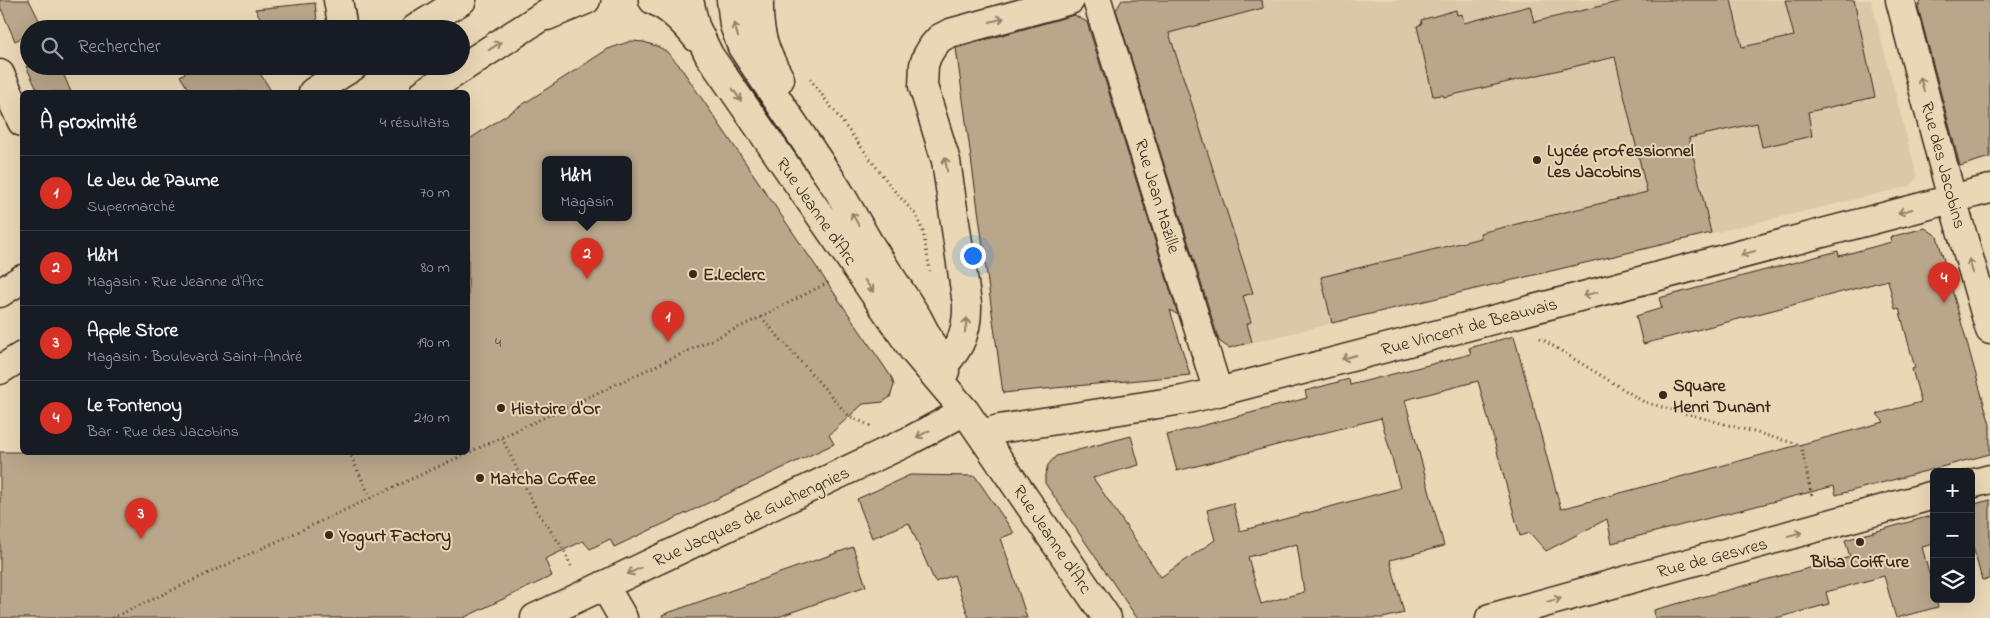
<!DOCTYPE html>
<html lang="fr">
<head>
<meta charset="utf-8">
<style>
	:root { --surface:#171b24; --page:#20242c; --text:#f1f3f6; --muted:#9ea1a6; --line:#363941; --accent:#d93025 }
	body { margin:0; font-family:"Indie Flower",sans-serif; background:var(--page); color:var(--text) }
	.controls { position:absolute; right:15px; bottom:15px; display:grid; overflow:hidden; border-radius:8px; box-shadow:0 5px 20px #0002 }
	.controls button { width:45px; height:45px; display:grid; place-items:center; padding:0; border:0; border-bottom:1px solid var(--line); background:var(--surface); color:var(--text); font:25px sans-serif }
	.you { position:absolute; left:972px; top:255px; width:18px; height:18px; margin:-12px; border:4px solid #fff; border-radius:50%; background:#1a73e8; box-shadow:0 0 0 8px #1a73e833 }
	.badge { display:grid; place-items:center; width:32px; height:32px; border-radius:50%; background:var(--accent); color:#fff; font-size:16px; font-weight:700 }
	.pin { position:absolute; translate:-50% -41px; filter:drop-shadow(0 1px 2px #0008) }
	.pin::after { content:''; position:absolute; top:26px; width:18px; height:15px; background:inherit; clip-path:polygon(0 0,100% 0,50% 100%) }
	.popup { position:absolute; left:542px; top:156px; width:90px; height:65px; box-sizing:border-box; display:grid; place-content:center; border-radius:8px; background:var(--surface); filter:drop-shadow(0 1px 4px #0005); font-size:16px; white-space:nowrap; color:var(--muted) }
	.popup b { font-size:19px; color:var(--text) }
	.popup::after { content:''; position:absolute; left:50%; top:100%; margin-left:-10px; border:10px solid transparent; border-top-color:var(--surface) }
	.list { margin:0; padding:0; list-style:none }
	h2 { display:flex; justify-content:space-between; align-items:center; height:65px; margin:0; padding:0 20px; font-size:21px }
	h2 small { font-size:16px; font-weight:400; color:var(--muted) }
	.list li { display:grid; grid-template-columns:32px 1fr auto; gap:15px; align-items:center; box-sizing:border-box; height:75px; padding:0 20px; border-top:1px solid var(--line) }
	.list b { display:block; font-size:19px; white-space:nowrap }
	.list p { margin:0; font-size:16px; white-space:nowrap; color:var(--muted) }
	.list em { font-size:16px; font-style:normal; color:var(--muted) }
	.icon { flex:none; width:28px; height:28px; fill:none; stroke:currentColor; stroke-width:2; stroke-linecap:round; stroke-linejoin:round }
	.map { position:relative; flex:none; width:1990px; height:618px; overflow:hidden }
	.search { position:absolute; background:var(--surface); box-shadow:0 5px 20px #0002; left:20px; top:20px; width:450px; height:55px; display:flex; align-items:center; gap:12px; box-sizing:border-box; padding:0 18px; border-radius:28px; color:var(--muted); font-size:19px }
	.panel { position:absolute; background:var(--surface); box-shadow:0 5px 20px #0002; left:20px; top:90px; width:450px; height:365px; border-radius:8px }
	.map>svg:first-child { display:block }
</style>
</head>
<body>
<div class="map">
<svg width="1990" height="618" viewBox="0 0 1990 618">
	<rect width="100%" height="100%" fill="#ead7b5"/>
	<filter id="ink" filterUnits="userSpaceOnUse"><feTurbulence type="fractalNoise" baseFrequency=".02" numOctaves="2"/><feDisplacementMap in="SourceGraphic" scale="10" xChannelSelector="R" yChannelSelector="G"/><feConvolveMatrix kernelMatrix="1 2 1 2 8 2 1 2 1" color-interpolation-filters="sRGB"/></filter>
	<g filter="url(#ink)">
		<path fill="#dbc8a8" d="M1122,0H1871L1917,177L1911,186L1229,348L1221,343L1115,14Z"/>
		<path fill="#b9a68b" stroke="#3b2a1e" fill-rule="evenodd" d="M0,0H29L43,28L29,29V34L15,41L0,6Z
			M1122,0H1262L1263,8L1169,33L1253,293L1243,296L1251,322L1247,324L1252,342L1229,348L1219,341L1116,10Z
			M1626,0H1731L1742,47L1794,36L1785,0H1854L1875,97L1808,112L1812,136L1762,147L1757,123L1689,138L1711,233L1332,323L1321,277L1481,238L1480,233L1647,192L1615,57L1444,97L1443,95L1433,96L1417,26L1422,24L1421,20L1456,10L1457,15L1462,14L1464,23L1530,6L1534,22Z
			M1922,0H1990V157L1960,166L1918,7Z
			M315,3L318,29H257L264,24L255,9Z
			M1074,15L1087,22L1178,315L1170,310L1190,375L1003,393L956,48Z
			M631,41L644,42L659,47L667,52L679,65L892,378L894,385L890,397L883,402L863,404L829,435L834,444L614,547L610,539L590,549L583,541L545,559L552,576L463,618H0V452H468V140L608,49ZM546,160H628V218H546Z
			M26,66H60L71,92H38Z
			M197,66H274L261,75L272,92H190L180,76Z
			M1925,228L1937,236L1990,425V454L1836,495L1834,486L1612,543L1607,519L1546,551L1530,533L1520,536L1478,381L1405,400L1444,546L1390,560L1404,613L1383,618H1137L1045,483V475L1048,465L1056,456L1131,436L1139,465L1093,478L1161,577L1215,540L1207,510L1233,503L1240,531L1400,488L1381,418L1177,471L1167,435L1307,398L1305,391L1349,379L1350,385L1471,354L1469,348L1514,336L1561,509L1884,422L1877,414L1921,402L1912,369L1915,368L1899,308L1895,309L1888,280L1643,344L1636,316L1662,308L1659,298L1838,251L1839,256L1891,242L1890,237ZM1297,544L1304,592L1261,604L1248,557Z
			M910,475L975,476L1014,533L1001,538L1027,618H969L954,575L935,582L909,523L872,538L857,499Z
			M1990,500V579L1982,580L1971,539V505Z
			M1934,515V544L1922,547L1934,592V599H1936L1938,607L1896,618L1884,576L1826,592L1829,604L1776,618H1655L1654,610L1850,557L1845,540Z
			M853,547L866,586L775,618H663L662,615Z"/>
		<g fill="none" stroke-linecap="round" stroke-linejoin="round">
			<defs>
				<path id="minor" d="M338,0L343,29
					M653,0C671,8 685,23 697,38
					M689,0L695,26L709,55L914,351L965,411L1107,618
					M731,0L734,25L742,47L838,190L870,245L917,317L945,371
					M759,0C758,33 764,51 780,79
					M1097,0L1218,392
					M1900,0L1952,199L1990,330
					M547,16L586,0
					M0,74L22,122
					M933,373C957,356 968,335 967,304L946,161L923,86L924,65L927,56L933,46L940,38L950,33L1070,0
					M982,434L999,429L1183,400L1218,392L1990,189
					M1971,484L1990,479
					M604,585L623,618
					M535,618L909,441L965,411
					M1490,618L1934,495"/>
				<path id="major" d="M415,29L462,0
					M313,92L354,66
					M425,92L567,0
					M0,293L22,279
					M0,370L22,356"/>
			</defs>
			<use href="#minor" stroke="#3b2a1e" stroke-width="31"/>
			<use href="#major" stroke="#3b2a1e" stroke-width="31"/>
			<path stroke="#3b2a1e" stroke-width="3" stroke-dasharray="1 4" stroke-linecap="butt" d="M810,79L892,188L916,215L923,232L930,271
				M761,317L849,416L871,426
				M1540,338L1644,402L1801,445L1812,498
				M502,438L537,511L564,550L572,569
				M349,452L371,499
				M112,618L761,317L831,281"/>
			<use href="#minor" stroke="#ead7b5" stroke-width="28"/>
			<use href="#major" stroke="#ead7b5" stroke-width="28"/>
		</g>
		<defs><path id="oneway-shaft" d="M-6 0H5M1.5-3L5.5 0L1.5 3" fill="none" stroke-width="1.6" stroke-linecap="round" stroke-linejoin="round" transform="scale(1.25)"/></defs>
		<g stroke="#92806a">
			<use href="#oneway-shaft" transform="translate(997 20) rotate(-15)"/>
			<use href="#oneway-shaft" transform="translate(736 30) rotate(-106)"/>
			<use href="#oneway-shaft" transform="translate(495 46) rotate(-33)"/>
			<use href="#oneway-shaft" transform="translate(1922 84) rotate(-105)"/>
			<use href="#oneway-shaft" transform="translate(737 95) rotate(55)"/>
			<use href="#oneway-shaft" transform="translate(946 164) rotate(-99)"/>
			<use href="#oneway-shaft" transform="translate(1905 211) rotate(165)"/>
			<use href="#oneway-shaft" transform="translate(855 219) rotate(-119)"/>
			<use href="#oneway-shaft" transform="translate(1748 253) rotate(165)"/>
			<use href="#oneway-shaft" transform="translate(1971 266) rotate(-106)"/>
			<use href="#oneway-shaft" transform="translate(869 286) rotate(55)"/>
			<use href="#oneway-shaft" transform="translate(1590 294) rotate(165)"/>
			<use href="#oneway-shaft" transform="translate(966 325) rotate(-81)"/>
			<use href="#oneway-shaft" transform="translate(1349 357) rotate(165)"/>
			<use href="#oneway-shaft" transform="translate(923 434) rotate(152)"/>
			<use href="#oneway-shaft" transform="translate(1795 534) rotate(-15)"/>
			<use href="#oneway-shaft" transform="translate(634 571) rotate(155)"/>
			<use href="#oneway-shaft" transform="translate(1554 600) rotate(-15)"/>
		</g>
	</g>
	<g fill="#3b2a1e" stroke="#ead7b5" stroke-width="2">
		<circle cx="1537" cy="160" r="5"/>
		<circle cx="693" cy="274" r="5"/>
		<circle cx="1663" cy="395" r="5"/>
		<circle cx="501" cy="408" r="5"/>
		<circle cx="480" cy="478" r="5"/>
		<circle cx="329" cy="535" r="5"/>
		<circle cx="1860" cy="542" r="5"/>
	</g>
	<g text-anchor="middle" stroke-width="4" stroke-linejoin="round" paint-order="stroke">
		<g font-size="15" fill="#5a4939">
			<text x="498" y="347">4</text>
		</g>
		<g font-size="18" font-weight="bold" fill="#3b2a1e" stroke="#ead7b5" text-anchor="start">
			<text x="1547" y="156">Lycée professionnel<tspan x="1547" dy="21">Les Jacobins</tspan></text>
			<text x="703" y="280">E.Leclerc</text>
			<text x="1673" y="391">Square<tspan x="1673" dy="21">Henri Dunant</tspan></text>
			<text x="511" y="414">Histoire d'Or</text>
			<text x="490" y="484">Matcha Coffee</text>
			<text x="339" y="541">Yogurt Factory</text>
			<text x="1860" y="567" text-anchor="middle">Biba Coiffure</text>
		</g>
		<g font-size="18" fill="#3b2a1e" stroke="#ead7b5">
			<text transform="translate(1944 165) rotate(75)" y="6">Rue des Jacobins</text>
			<text transform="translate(1158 196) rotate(73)" y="6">Rue Jean Mazille</text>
			<text transform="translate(817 211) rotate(55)" y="6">Rue Jeanne d'Arc</text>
			<text transform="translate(1469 326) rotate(-15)" y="6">Rue Vincent de Beauvais</text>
			<text transform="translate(751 516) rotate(-25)" y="6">Rue Jacques de Guehengnies</text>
			<text transform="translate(1053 539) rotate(56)" y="6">Rue Jeanne d'Arc</text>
			<text transform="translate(1712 557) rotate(-15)" y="6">Rue de Gesvres</text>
		</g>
	</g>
</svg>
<div class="controls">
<button>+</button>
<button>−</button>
<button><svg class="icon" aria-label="layers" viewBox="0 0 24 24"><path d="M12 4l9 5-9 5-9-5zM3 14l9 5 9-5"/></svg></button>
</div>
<div class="you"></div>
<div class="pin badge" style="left:668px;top:342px">1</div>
<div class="pin badge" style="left:587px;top:279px">2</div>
<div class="popup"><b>H&amp;M</b>Magasin</div>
<div class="pin badge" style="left:141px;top:539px">3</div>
<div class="pin badge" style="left:1944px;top:303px">4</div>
<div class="search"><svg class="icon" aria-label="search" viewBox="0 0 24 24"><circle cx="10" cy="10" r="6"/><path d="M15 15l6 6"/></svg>Rechercher</div>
<section class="panel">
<h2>À proximité<small>4 résultats</small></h2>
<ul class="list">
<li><span class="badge">1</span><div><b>Le Jeu de Paume</b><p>Supermarché</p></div><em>70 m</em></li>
<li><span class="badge">2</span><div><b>H&amp;M</b><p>Magasin · Rue Jeanne d'Arc</p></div><em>80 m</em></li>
<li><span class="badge">3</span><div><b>Apple Store</b><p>Magasin · Boulevard Saint-André</p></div><em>190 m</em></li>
<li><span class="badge">4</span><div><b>Le Fontenoy</b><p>Bar · Rue des Jacobins</p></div><em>210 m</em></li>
</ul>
</section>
</div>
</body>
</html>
